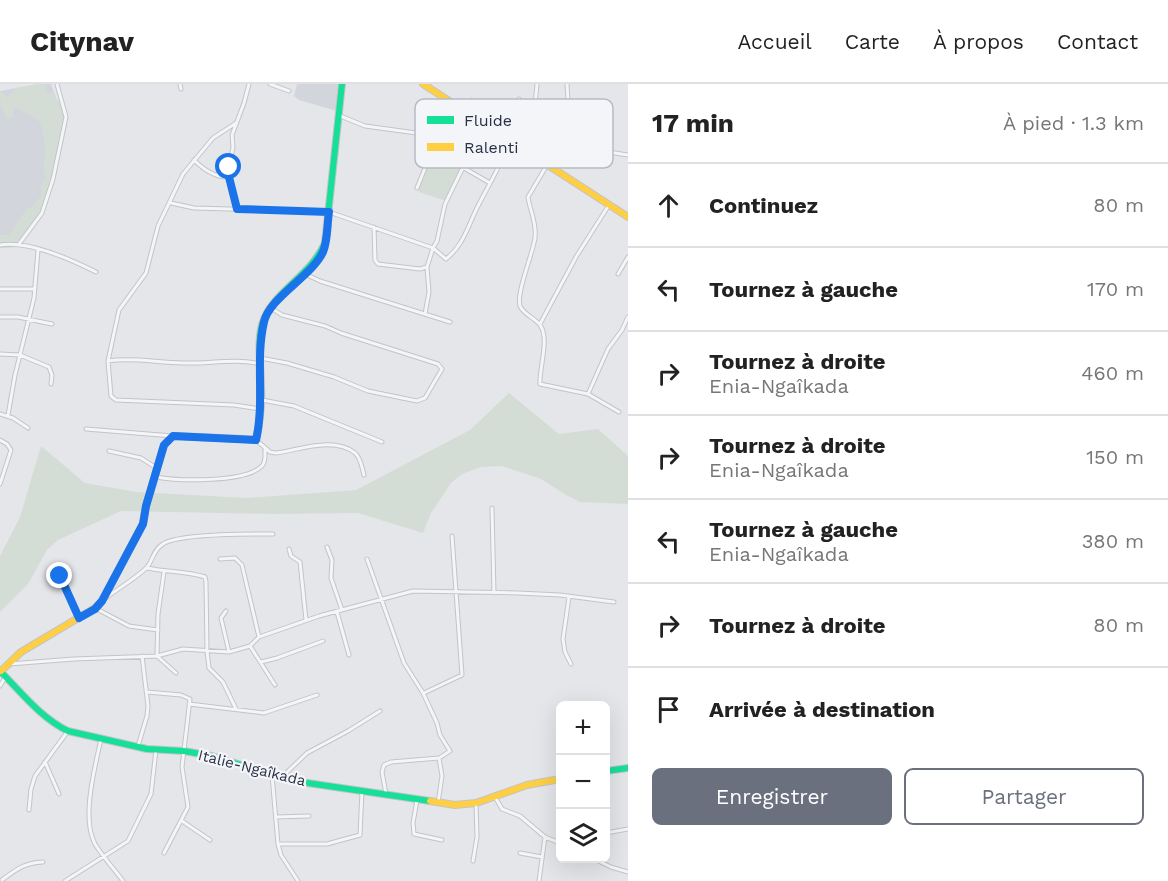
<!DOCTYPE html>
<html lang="fr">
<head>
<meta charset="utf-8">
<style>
	:root { --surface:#fff; --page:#f2f2f2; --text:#222; --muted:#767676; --line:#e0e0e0; --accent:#6b707f }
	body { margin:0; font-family:"Work Sans",sans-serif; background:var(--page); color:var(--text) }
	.controls { position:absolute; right:18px; bottom:18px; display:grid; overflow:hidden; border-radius:9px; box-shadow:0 6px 24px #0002 }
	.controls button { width:54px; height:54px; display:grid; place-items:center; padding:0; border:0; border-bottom:2px solid var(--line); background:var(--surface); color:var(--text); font:30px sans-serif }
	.stop { position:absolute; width:18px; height:18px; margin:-14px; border:4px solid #1a73e8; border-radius:50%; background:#fff }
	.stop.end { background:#1a73e8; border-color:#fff; box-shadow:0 2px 6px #0008 }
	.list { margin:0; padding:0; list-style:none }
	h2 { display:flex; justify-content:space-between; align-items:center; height:78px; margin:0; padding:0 24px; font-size:26px }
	h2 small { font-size:20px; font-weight:400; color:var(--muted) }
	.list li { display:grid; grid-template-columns:39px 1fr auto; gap:18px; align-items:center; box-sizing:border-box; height:84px; padding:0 24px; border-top:2px solid var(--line) }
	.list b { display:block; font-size:22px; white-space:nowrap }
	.list p { margin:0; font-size:20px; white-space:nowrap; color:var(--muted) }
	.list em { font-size:20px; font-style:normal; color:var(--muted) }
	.actions { display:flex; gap:12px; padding:18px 24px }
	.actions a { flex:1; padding:14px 0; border:2px solid var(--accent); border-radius:9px; text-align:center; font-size:21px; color:var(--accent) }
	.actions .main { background:var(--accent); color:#fff }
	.icon { flex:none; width:33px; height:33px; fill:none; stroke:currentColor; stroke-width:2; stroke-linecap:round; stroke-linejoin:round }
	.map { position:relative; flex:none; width:628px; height:797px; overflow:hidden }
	header { display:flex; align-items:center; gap:36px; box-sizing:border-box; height:84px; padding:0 30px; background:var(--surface); border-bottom:2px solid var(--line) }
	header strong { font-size:28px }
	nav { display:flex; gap:33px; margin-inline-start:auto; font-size:21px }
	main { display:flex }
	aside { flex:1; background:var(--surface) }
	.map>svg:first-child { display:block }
</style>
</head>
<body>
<header>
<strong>Citynav</strong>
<nav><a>Accueil</a><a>Carte</a><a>À propos</a><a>Contact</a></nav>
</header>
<main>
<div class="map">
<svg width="628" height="797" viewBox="0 0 628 797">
	<rect width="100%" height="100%" fill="#e5e6ea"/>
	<path fill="#d3d5dd" d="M38,0H51L56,14L62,21L54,87L17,163L0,164V7Z
		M297,0H341L337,27L299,16L294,12Z
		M471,13L503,34L496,44L465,23Z"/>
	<path fill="#d4ddd5" d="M38,0H44L48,9L54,8L56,14L62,21L65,33L54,87L39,135L17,163L0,164V151H9L26,126L33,122L41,112C42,101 39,103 46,93C41,78 45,82 45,69C45,58 43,49 40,38L22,26L14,24L13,33L9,35C1,27 0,19 0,7L7,13L17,4Z
		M437,54L473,60L446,117L419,108V98Z
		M509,309L559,350L598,345L628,372V420L580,418L566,411L541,395L502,382L481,383L462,390L451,399L431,429L423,449L358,429L274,430L121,427L58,456L47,466L28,500L0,528V472L20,433L41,362L85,399L137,408L247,414L356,406L470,346Z"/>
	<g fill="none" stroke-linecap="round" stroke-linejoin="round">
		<defs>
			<path id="street" d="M180,0L181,5
				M270,0L289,7
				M567,0L571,67
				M338,31L365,42L519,63
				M236,39L213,54L183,90L158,142L146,189L119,226L108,277L111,312L116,316L234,321L260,325
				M503,52L519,15
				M449,53L459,24
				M593,65L594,18
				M527,66L532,52L537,0
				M194,76C203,85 215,94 229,93
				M541,76C565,59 601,67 628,71
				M547,81L528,113C530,127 537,139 535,154C533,169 516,209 520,222C523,230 535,234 540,241C550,254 539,284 540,300L588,310L619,328
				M551,83L552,76L556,71
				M464,84L490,99
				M417,104L438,52
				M171,119L194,124L329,128L433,164L437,157L445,120L476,57
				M237,125L228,89L233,63L232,51L244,19L249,0
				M374,143L375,176L378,180L420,185L427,183
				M19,160L42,129L53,95L66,33L57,0
				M0,161C28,156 72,176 96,188
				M305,190L320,197L450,238
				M618,190L628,173
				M0,205H35
				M425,230L429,208L427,183L433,164L446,175C465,160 469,138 480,118C490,99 500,82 508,62
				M0,233H18L52,240
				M540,240L576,173L609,121
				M0,270L20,271L49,283L52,291L51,300
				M260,274L287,279L334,293L368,307L417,317L425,314L442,285L438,280L341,249L325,242L282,231L271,224
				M108,277C133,273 158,279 183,279C209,280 235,274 261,280
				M588,310L608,265L622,246L628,233
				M262,316L294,322L382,358
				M0,330L13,334L28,344
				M8,331L15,291L34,214L38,166
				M86,345L173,352
				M0,356L7,360L11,366L0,400
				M256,356L270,368L276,369C299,366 334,352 355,369C361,374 362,384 364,391
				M109,367L141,374L158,385
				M156,393C178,397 245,399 262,382C266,378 265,370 265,365
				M492,424L494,509
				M327,463L332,476L331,494L342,526
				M289,465L291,472L300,478L306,536
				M220,475L235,474L242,481L259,553
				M367,475L404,579L423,609L437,639L440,651L450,667L439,674L391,678L384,681L382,688L386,710
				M147,484C166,488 186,487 205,493L206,498L207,567L209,584L223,598L236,625
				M164,488L158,530L157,572L176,589
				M60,492L79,534
				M569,513L563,555L565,568L571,580
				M103,516C114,507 140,492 148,482C153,475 154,465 163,460C179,449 251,450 273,450
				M95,524L129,542L158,546
				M226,527L221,534L229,568
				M337,528L349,571
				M250,562L275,601
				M261,578L277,574L323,557
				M9,580L74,575L157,572L183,565L229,568L250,562L259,553L319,532L413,507L518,509L560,511L614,518
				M0,602L6,592
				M147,608L181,611L190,615L182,683L188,723L164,769
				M424,609L462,591L452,452
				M189,620L264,629L317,611
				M101,655C95,683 81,734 95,760C103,773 114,785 123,797
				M138,662L147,632L148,622L142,572
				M45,678L59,710
				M272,691L278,760L281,771L298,797
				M282,693L307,669L348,647L380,627
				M495,713L502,725L520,732L545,753L560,759
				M417,716L413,739L414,750L442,756
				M438,719L442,692L439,674
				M29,726L31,705L35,692L68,647
				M276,733L309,732
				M182,737L210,756
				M606,749L628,745
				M278,760H327L360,751L362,707
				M520,769L542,773
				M592,774L611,783L628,788
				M473,777L477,753L476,719
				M2,796C17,785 24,779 43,778
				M65,797L128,757L151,710L156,666
				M539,797L545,753"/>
			<path id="fast" d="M244,355L256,356C260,338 262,319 261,300C261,280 256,254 264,235C276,206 311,191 325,159L342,0
				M0,587C21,608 41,634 68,647L147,665L184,667L212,672L294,697L430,717
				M606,687L628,684"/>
			<path id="slow" d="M423,0L628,133
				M1,587L21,568L95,524L102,517L143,440L146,422L164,361L173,352L244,355
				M430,717L455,721L476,719L527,701L560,695"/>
		</defs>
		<use href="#street" stroke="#c3c4c8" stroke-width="5"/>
		<use href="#fast" stroke="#c3c4c8" stroke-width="8"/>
		<use href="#slow" stroke="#c3c4c8" stroke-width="8"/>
		<use href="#street" stroke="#f4f5f7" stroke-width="3"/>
		<use href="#fast" stroke="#16e098" stroke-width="6"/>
		<use href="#slow" stroke="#ffcf43" stroke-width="6"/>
	</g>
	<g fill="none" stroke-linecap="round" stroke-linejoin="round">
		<path stroke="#1a73e8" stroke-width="8" d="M60,492L79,534L95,525L102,517L143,440L146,422L164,361L173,352L256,356C265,317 255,276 264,238C269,214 312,192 323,168C328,156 327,141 329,128L237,125L229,93V83"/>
	</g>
	<g text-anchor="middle" stroke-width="4.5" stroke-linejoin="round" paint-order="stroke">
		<g font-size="15" fill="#2a3045" stroke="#f3f5f9">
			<text transform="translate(252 684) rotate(14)" y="5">Italie-Ngaîkada</text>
		</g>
	</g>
	<rect x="415" y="15" width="198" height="69" rx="9" fill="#f3f5f9" stroke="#b7bac3" stroke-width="1.5"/>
	<rect x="427" y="32" width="27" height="8" fill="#16e098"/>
	<rect x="427" y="59" width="27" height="8" fill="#ffcf43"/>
	<g font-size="16" fill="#2a3045">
		<text x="464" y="42">Fluide</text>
		<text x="464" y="69">Ralenti</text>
	</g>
</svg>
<div class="controls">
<button>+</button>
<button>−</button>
<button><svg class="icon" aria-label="layers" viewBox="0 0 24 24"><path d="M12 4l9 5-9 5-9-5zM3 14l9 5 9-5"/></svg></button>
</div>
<div class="stop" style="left:229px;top:83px"></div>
<div class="stop end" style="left:60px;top:492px"></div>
</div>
<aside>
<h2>17 min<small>À pied · 1.3 km</small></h2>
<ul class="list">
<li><svg class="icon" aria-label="ahead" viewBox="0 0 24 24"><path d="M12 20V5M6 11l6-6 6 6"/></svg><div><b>Continuez</b></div><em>80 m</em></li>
<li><svg class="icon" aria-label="left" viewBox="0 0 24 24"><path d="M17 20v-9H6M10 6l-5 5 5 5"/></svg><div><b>Tournez à gauche</b></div><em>170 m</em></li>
<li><svg class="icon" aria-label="right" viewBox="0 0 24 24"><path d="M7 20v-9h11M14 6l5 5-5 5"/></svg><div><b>Tournez à droite</b><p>Enia-Ngaîkada</p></div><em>460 m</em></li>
<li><svg class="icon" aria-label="right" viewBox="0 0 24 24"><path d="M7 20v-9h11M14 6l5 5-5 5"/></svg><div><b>Tournez à droite</b><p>Enia-Ngaîkada</p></div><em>150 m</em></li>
<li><svg class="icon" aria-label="left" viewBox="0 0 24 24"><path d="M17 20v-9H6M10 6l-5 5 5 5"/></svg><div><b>Tournez à gauche</b><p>Enia-Ngaîkada</p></div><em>380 m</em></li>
<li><svg class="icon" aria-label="right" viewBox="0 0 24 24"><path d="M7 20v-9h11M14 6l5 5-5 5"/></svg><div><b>Tournez à droite</b></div><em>80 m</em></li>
<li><svg class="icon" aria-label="arrive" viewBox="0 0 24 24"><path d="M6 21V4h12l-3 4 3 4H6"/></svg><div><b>Arrivée à destination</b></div></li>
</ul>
<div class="actions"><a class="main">Enregistrer</a><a>Partager</a></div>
</aside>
</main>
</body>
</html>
